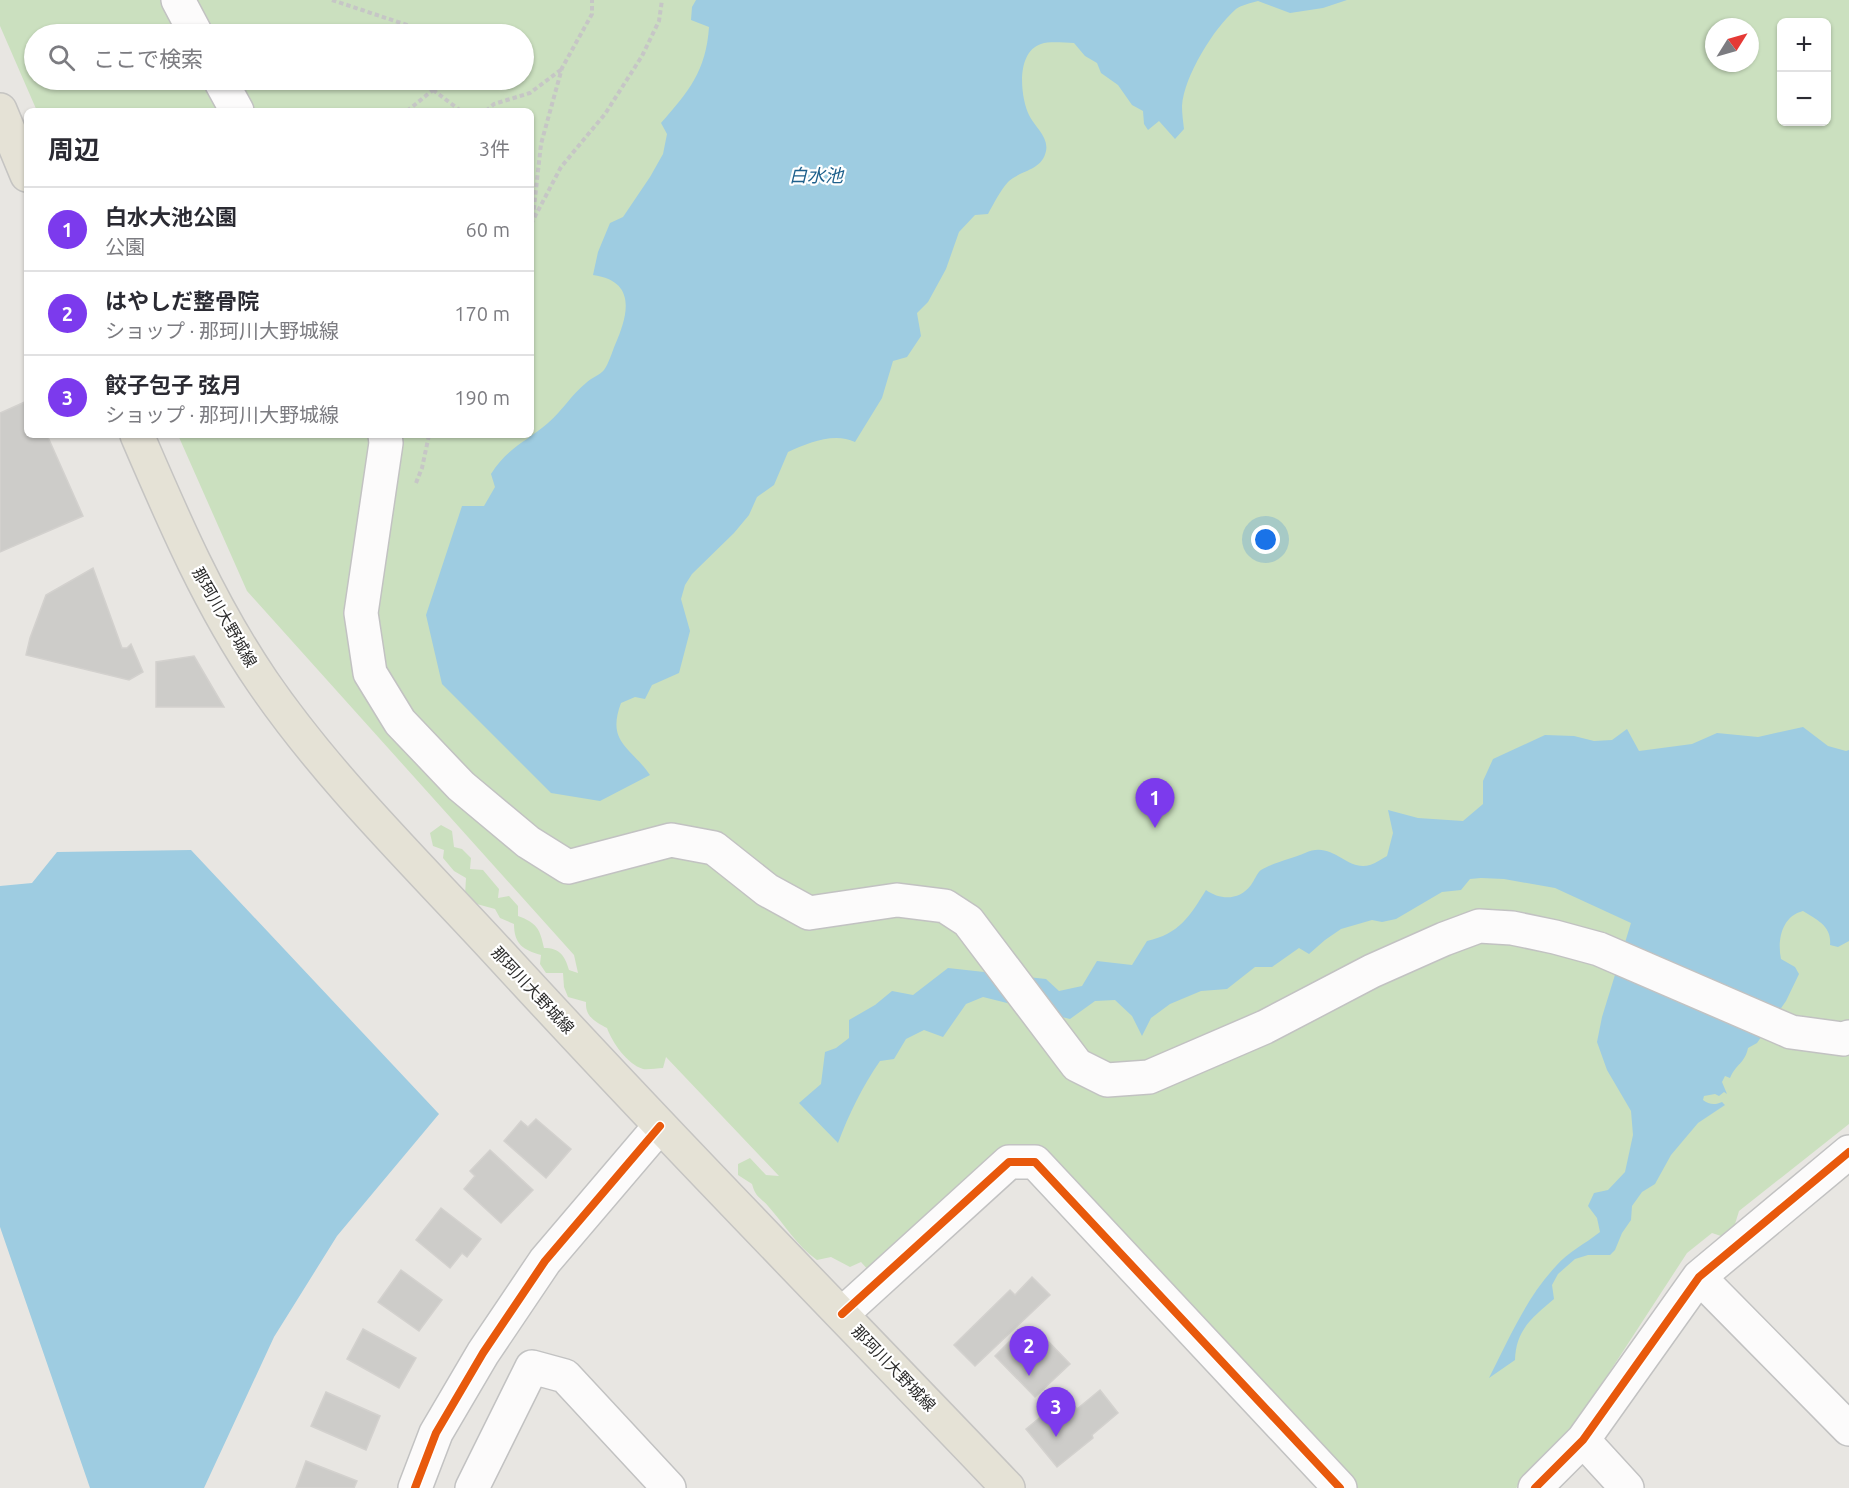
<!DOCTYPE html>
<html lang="ja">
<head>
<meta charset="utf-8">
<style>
	:root { --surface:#fff; --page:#f2f2f3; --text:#2b2b33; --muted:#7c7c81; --line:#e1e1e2; --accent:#7c3aed }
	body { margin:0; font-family:Ubuntu,"Noto Sans JP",sans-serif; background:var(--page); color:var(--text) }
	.controls { position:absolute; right:18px; top:18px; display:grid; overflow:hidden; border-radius:9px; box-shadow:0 2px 4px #0004 }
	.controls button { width:54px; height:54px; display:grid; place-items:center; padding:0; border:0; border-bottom:2px solid var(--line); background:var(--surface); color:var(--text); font:30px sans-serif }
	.compass { position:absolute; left:1705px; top:18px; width:54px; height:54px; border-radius:50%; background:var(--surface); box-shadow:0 2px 4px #0004; rotate:53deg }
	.you { position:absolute; left:1266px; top:540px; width:21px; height:21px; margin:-15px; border:4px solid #fff; border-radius:50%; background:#1a73e8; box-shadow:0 0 0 9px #1a73e833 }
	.badge { display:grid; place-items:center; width:39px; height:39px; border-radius:50%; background:var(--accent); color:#fff; font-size:20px; font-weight:700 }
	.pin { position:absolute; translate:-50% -50px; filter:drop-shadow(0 2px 3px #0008) }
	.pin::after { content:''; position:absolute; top:32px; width:21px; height:18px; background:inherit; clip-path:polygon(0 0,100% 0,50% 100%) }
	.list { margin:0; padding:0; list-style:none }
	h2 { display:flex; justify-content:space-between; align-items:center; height:78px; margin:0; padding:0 24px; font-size:26px }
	h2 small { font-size:20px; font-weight:400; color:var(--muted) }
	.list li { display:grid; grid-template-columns:39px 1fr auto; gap:18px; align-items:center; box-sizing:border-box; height:84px; padding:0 24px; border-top:2px solid var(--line) }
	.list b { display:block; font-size:22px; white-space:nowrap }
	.list p { margin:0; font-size:20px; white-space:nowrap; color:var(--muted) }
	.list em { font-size:20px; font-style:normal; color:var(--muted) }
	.icon { flex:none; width:33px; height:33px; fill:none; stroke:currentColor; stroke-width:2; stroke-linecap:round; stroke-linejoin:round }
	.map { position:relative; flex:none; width:1849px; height:1488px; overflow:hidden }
	.search { position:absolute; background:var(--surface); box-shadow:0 2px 4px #0004; left:24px; top:24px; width:510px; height:66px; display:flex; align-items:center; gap:15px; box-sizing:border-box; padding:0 21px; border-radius:33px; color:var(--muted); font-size:22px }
	.panel { position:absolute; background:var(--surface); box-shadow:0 2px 4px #0004; left:24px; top:108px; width:510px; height:330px; border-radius:9px }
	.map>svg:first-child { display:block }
</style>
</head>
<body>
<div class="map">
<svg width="1849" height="1488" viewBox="0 0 1849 1488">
	<rect width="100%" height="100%" fill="#e8e6e2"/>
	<path fill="#cbe0bf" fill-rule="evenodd" d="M0,0H1849V1124L1739,1211L1735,1224L1721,1236L1712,1233L1687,1253L1577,1422L1537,1461L1530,1474L1516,1488H1347L1034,1152L870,1272L861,1262L850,1267L831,1257L817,1260C796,1245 785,1225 768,1206C759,1196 756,1198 752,1184L738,1175V1164L750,1158L766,1175L779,1176L666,1057L663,1068C657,1068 648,1070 643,1069C627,1064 612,1042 607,1028C595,1022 585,1016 586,1002L568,997L564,987L563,973H546L540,964L541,955C523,950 514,944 514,924L500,918L495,909L473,903L465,895L466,878L454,871L443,858L444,850L433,846L430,833L441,825L452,831L454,847L462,849L471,858L470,869L483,870L499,889L498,898L509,896L518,906V916C537,923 540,929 544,948C560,948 565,956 569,970L578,973L574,955L247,591L178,435H531V111H37L0,26ZM1782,22H1826V122H1782ZM1714,27H1750V63H1714ZM34,34H524V80H34Z"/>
	<path fill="#9ecce1" d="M696,0H1347L1323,8L1290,13L1258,1C1251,3 1242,5 1236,9C1214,28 1184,76 1182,106C1182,113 1183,121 1184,129L1175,139L1159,121L1148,130L1144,124L1143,111L1132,105L1118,85L1101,73L1097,63L1085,56L1074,43C1064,43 1050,41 1041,44C1016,52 1020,96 1029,115C1034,126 1049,137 1046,151C1042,171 1020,170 1008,182C1000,191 994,203 988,214L975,215L959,232L946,269L928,302L917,313L921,336L907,357L893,361L882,398L855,442C834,432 808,443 788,452L774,485L757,497L749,515L734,533L692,574L685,585L681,599L690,631L679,673L652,685L645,699L635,697L621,703C606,743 631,747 650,775L600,801L551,793L442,684L426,615L462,506H484L495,487L491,474C507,448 526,442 548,423C562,411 572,394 586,383C591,378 600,375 604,370C609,363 612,352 615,345C629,313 636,281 593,275L598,252L610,223L623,217L650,177L663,154L667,134L661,123C689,91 706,71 709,27L691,20L692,7Z
		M1803,727L1828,746L1846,751L1849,750V941L1838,947L1830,945C1832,926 1817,920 1803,911C1782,916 1777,940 1781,959L1795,967L1799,974L1786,1001L1757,1043L1748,1048C1745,1063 1736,1064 1730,1078L1725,1076L1722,1082L1727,1094L1724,1092L1719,1096L1715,1094L1704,1096L1703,1100C1709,1105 1716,1105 1722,1102L1725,1105L1698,1123L1671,1155L1655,1184L1642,1192L1632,1206L1631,1220L1622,1233L1615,1250L1610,1255H1588L1575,1259L1558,1274L1552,1285L1554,1299C1533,1317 1516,1329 1515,1360L1489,1378C1509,1339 1526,1298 1556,1266C1568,1252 1585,1244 1600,1232L1597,1218L1588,1206L1594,1193L1608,1190L1625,1172L1633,1135L1631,1111L1607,1070L1597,1042L1602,1017L1631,923L1555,888L1504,879L1481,878L1470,879L1461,890L1442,892L1396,919L1382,922L1372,920L1341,929L1325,940L1309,954L1299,948L1272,967H1255L1227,989L1201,991L1170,1004L1151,1018L1142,1036L1132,1016L1115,1000L1095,1001L1070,1019L983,997L966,1004L943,1037L924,1030L906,1039L894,1059L880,1061C862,1087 849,1114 838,1143L799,1103L821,1084L825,1052L836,1048L849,1038V1020L875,1005L892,991L913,995L948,968L1046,979L1059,991L1082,986L1097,961L1132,965L1147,941C1179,934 1190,916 1206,890C1220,900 1239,901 1251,885C1254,881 1257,873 1261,870C1270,864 1293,858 1305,853C1333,840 1346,872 1370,865C1376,863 1381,859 1387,856L1393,833L1388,810L1418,818L1463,821L1483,804V781L1493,759L1545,735L1574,736L1594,741L1612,740L1627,729L1639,751L1692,744L1717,733L1758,737Z
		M191,850L439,1114L337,1236L274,1337L204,1488H90L0,1227V886L32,883L57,852Z"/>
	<path fill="#cdccc9" stroke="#d3d1ce" stroke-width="1.5" d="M27,401V435H47L83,516L0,552V413Z
		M93,568L122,648H127L131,644L143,672L129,680L26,655L30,638L46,595Z
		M194,656L224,707H156V662Z
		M536,1119L571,1149L546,1178L504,1141L521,1121L528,1127Z
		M490,1150L533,1190L501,1223L464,1189L475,1176L470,1171Z
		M441,1208L481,1239L467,1257L462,1253L450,1268L416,1240Z
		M401,1270L442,1300L419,1331L378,1302Z
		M1032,1277L1050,1295L975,1366L954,1345L1010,1290L1015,1295Z
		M1023,1328L1037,1343L1044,1337L1070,1364L1035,1397L995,1356Z
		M363,1329L416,1358L399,1388L347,1359Z
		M1100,1390L1118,1413L1092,1435L1093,1438L1057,1467L1026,1429L1066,1396L1077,1409Z
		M326,1392L380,1416L366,1450L311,1426Z
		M306,1461L357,1481L354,1488H296Z"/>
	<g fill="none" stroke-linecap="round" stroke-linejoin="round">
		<defs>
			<path id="minor" d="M178,0L196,34
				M220,80L237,111
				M385,435L386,443L361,613L370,673L400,722L461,786L528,842L568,867L671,840L714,848L767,890L809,913L897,900L945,906L968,921L1077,1065L1107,1080L1149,1077L1265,1027L1372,971L1444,939L1479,926L1512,928L1555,937L1599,949L1791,1032L1843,1039L1849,1037
				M1699,1277L1849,1429
				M842,1314L1009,1162H1035L1340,1488
				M1583,1440L1627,1488
				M415,1488L436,1433L483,1353L545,1261L660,1126
				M472,1488L532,1367L565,1376L669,1488
				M1535,1488L1583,1440L1699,1277L1849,1152"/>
			<path id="major" d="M0,110L27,175
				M137,435C174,521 209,603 262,681C329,779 418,865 498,952C665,1134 838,1310 1008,1488"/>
		</defs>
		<use href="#minor" stroke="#c2c2c2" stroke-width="36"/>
		<use href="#major" stroke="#c5c4c2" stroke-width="36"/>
		<path stroke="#c6c6c6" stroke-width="4" stroke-dasharray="4.5 3" stroke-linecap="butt" d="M332,0L434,34
			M433,90L461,111
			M407,111L433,90L440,80
			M486,111L494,104L530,93L562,69
			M533,217L541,144L562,68L592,14V0
			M531,224L561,167L605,114L642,56L659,21L662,0
			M416,483L422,468L429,435"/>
		<use href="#minor" stroke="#fcfbfb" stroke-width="33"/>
		<use href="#major" stroke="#e5e2d6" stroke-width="33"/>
		<defs>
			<path id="cycleway" d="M842,1314L1009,1162H1035L1340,1488
				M415,1488L436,1433L483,1353L545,1261L660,1126
				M1535,1488L1583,1440L1699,1277L1849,1152"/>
		</defs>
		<use href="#cycleway" stroke="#fff" stroke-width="11"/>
		<use href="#cycleway" stroke="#e8590c" stroke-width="8"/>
	</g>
	<g text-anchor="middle" stroke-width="4.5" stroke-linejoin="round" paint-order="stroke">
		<g font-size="16" fill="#2b2b2b" stroke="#fff">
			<text transform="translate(225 617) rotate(60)" y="6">那珂川大野城線</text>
			<text transform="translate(533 990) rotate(47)" y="6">那珂川大野城線</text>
			<text transform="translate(894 1368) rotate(46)" y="6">那珂川大野城線</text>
		</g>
		<g font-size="18" font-style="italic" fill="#1e608c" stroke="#fff">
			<text x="816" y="182">白水池</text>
		</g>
	</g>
</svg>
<div class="controls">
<button>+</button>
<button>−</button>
</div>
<svg class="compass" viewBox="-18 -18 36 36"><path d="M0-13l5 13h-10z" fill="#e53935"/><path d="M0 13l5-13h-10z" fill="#7c7c81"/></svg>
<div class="you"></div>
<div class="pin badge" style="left:1155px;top:828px">1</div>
<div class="pin badge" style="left:1029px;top:1376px">2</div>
<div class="pin badge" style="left:1056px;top:1437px">3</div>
<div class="search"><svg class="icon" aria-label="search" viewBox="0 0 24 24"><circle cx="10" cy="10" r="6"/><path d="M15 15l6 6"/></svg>ここで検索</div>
<section class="panel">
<h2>周辺<small>3件</small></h2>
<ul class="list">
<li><span class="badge">1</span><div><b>白水大池公園</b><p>公園</p></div><em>60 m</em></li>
<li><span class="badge">2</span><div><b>はやしだ整骨院</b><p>ショップ · 那珂川大野城線</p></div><em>170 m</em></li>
<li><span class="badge">3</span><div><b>餃子包子 弦月</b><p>ショップ · 那珂川大野城線</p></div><em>190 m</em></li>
</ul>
</section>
</div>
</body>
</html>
